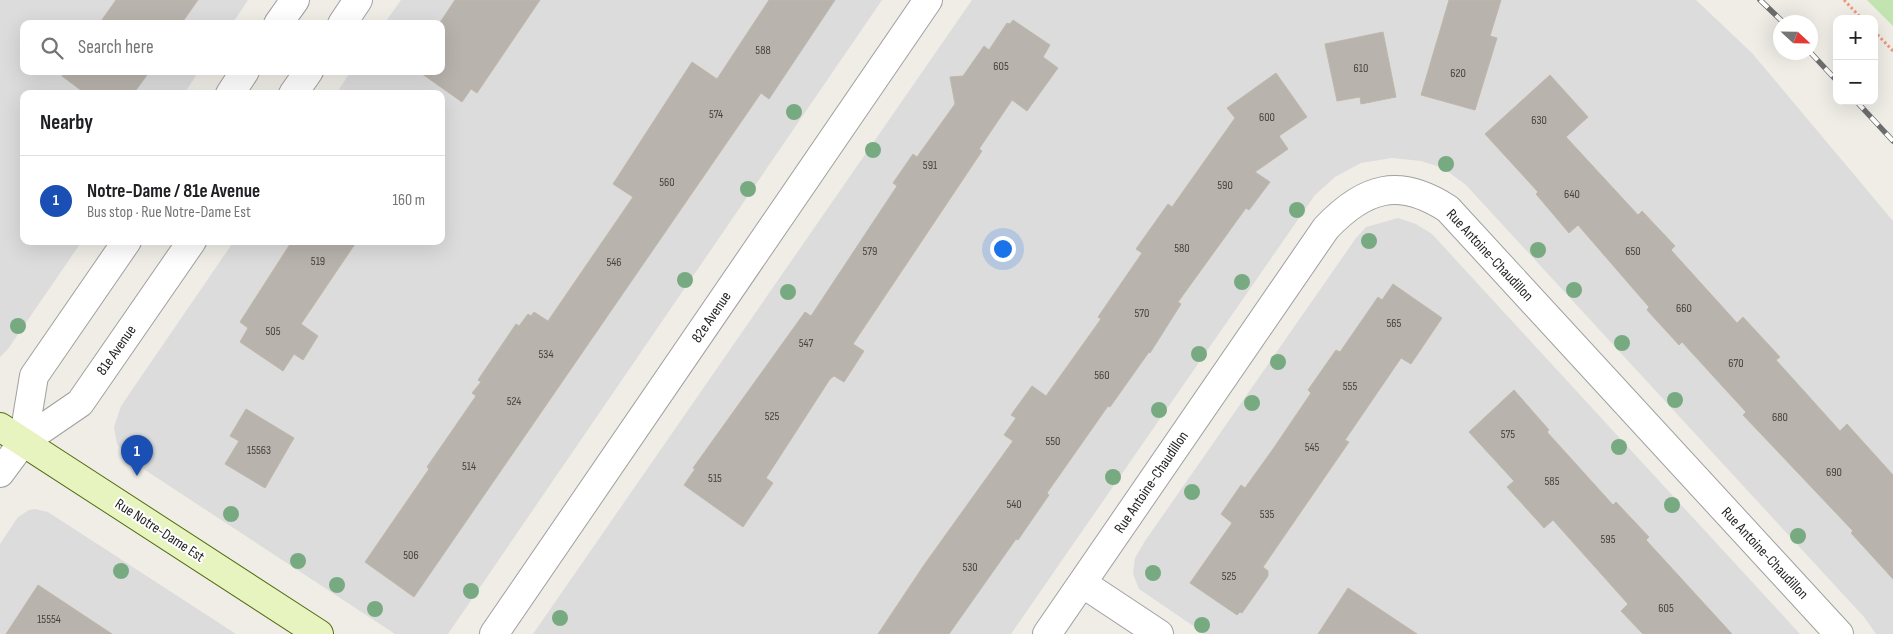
<!DOCTYPE html>
<html lang="en">
<head>
<meta charset="utf-8">
<style>
	:root { --surface:#fff; --page:#f6f6f6; --text:#202124; --muted:#757577; --line:#e0e0e0; --accent:#d93025 }
	body { margin:0; font-family:"Sofia Sans Condensed",sans-serif; background:var(--page); color:var(--text) }
	.controls { position:absolute; right:15px; top:15px; display:grid; overflow:hidden; border-radius:10px; box-shadow:0 5px 20px #0002 }
	.controls button { width:45px; height:45px; display:grid; place-items:center; padding:0; border:0; border-bottom:1px solid var(--line); background:var(--surface); color:var(--text); font:25px sans-serif }
	.compass { position:absolute; left:1773px; top:15px; width:45px; height:45px; border-radius:50%; background:var(--surface); box-shadow:0 5px 20px #0002; rotate:112deg }
	.you { position:absolute; left:1002px; top:248px; width:18px; height:18px; margin:-12px; border:4px solid #fff; border-radius:50%; background:#1a73e8; box-shadow:0 0 0 8px #1a73e833 }
	.badge { display:grid; place-items:center; width:32px; height:32px; border-radius:50%; background:var(--accent); color:#fff; font-size:16px; font-weight:700 }
	.pin { position:absolute; translate:-50% -41px; filter:drop-shadow(0 1px 2px #0008) }
	.pin::after { content:''; position:absolute; top:26px; width:18px; height:15px; background:inherit; clip-path:polygon(0 0,100% 0,50% 100%) }
	.list { margin:0; padding:0; list-style:none }
	h2 { display:flex; justify-content:space-between; align-items:center; height:65px; margin:0; padding:0 20px; font-size:21px }
	h2 small { font-size:16px; font-weight:400; color:var(--muted) }
	.list li { display:grid; grid-template-columns:32px 1fr auto; gap:15px; align-items:center; box-sizing:border-box; height:90px; padding:0 20px; border-top:1px solid var(--line) }
	.list b { display:block; font-size:19px; white-space:nowrap }
	.list p { margin:0; font-size:16px; white-space:nowrap; color:var(--muted) }
	.list em { font-size:16px; font-style:normal; color:var(--muted) }
	.icon { flex:none; width:28px; height:28px; fill:none; stroke:currentColor; stroke-width:2; stroke-linecap:round; stroke-linejoin:round }
	.map { position:relative; flex:none; width:1893px; height:634px; overflow:hidden }
	.search { position:absolute; background:var(--surface); box-shadow:0 5px 20px #0002; left:20px; top:20px; width:425px; height:55px; display:flex; align-items:center; gap:12px; box-sizing:border-box; padding:0 18px; border-radius:10px; color:var(--muted); font-size:19px }
	.panel { position:absolute; background:var(--surface); box-shadow:0 5px 20px #0002; left:20px; top:90px; width:425px; height:155px; border-radius:10px }
	.map>svg:first-child { display:block }
</style>
</head>
<body>
<div class="map">
<svg width="1893" height="634" viewBox="0 0 1893 634">
	<rect width="100%" height="100%" fill="#efede6"/>
	<path fill="#dddcdc" d="M0,0H248L232,24H24V71H199L184,94H24V241H82L8,349L0,357Z
		M401,0H882L448,634H395L139,466L150,448L132,437L123,451L117,444L114,427L121,406L234,241H441V94H336L351,71H441V24H384Z
		M972,0H1696L1752,53L1893,221V634H1876L1864,617L1466,185L1443,168L1421,161L1392,158L1361,163L1335,177L1315,195L1011,634H533Z
		M1398,218L1416,224L1432,234L1800,634H1205L1139,589L1133,574L1135,558L1145,541L1356,238L1366,227Z
		M35,509L48,512L236,634H0V544L18,517L29,510Z"/>
	<path fill="#c1e4b1" d="M1867,0H1893V26Z"/>
	<path fill="#b8b3ac" stroke="#bfb7aa" d="M116,0H198L181,24H99Z
		M455,0H540L477,93L471,89L462,102L418,71H441V24H439Z
		M769,0H835L769,99L761,93L414,597L365,562L429,469L427,467L476,396L472,393L481,382L478,380L516,324L519,326L528,314L531,316L534,312L548,321L633,197L613,184L692,62L717,79Z
		M1449,0H1501L1490,36L1497,38L1475,110L1421,95Z
		M1013,20L1050,45L1043,57L1058,68L1027,111L1012,100L979,149L982,151L853,344L864,351L844,382L834,376L830,379L766,478L773,483L743,527L684,485L695,469L693,468L805,312L811,316L897,186L893,183L913,154L917,157L955,104L950,77L963,76L984,46L989,50L1007,23L1010,24Z
		M1383,32L1396,97L1361,104L1360,97L1337,101L1325,44Z
		M65,71H150L133,94H86L62,76Z
		M1276,73L1307,117L1279,136L1288,149L1255,172L1270,182L1249,210L1246,208L1178,302L1181,304L1150,353L1149,352L1110,407L1108,406L1047,493L1049,495L1018,540L1016,539L949,634H878L924,565L1013,441L1004,435L1016,418L1011,415L1032,386L1046,396L1101,319L1098,317L1142,253L1136,249L1168,204L1172,207L1235,118L1227,108Z
		M1550,75L1588,117L1566,137L1638,215L1642,211L1675,246L1671,250L1737,323L1743,317L1780,357L1776,360L1840,431L1847,424L1893,475V579L1851,533L1853,531L1743,415L1746,412L1682,342L1679,345L1647,310L1649,307L1578,225L1569,233L1536,194L1538,192L1485,134Z
		M292,241H357L301,324L318,336L303,360L294,354L283,371L240,342L248,328L240,322Z
		M1393,284L1442,318L1411,364L1401,358L1345,440L1349,442L1263,567L1268,571V576L1242,613L1240,612L1237,615L1190,583L1232,523L1221,514L1241,485L1245,488L1273,449L1311,393L1308,390L1336,350L1340,352L1378,297L1382,300Z
		M1514,390L1549,430L1547,432L1613,505L1616,502L1649,537L1646,540L1732,634H1643L1621,611L1628,604L1553,520L1544,528L1507,487L1514,481L1469,432Z
		M246,409L294,438L265,488L225,464L239,441L230,436Z
		M38,585L112,634H6Z
		M1348,588L1417,634H1318Z"/>
	<g fill="none" stroke-linecap="round" stroke-linejoin="round">
		<defs>
			<path id="minor" d="M278,24L295,0
				M342,24L358,0
				M230,94L245,71
				M293,94L309,71
				M23,442L34,376L127,241
				M0,473L23,442L80,403L192,241
				M1082,583L1159,634
				M494,634L928,0
				M1047,634L1326,228C1365,187 1399,177 1448,209L1839,634"/>
			<path id="secondary" d="M0,427L319,634"/>
		</defs>
		<use href="#minor" stroke="#a0a0a0" stroke-width="30"/>
		<use href="#secondary" stroke="#526c10" stroke-width="30"/>
		<path stroke="#ec9979" stroke-width="3" stroke-dasharray="2.5 2.5" stroke-linecap="butt" d="M1844,0L1862,19
			M1874,31L1893,51"/>
		<use href="#minor" stroke="#fff" stroke-width="28"/>
		<use href="#secondary" stroke="#e8f4bf" stroke-width="28"/>
		<defs>
			<path id="rail" d="M1760,0L1783,22
				M1810,52L1837,81
				M1856,101L1893,141"/>
		</defs>
		<use href="#rail" stroke="#6d6d6d" stroke-width="5.5"/>
		<use href="#rail" stroke="#fff" stroke-width="4" stroke-dasharray="11" stroke-linecap="butt"/>
	</g>
	<g fill="#78aa81">
		<circle cx="794" cy="112" r="8"/>
		<circle cx="873" cy="150" r="8"/>
		<circle cx="1446" cy="164" r="8"/>
		<circle cx="748" cy="189" r="8"/>
		<circle cx="1297" cy="210" r="8"/>
		<circle cx="1369" cy="241" r="8"/>
		<circle cx="1538" cy="250" r="8"/>
		<circle cx="685" cy="280" r="8"/>
		<circle cx="1242" cy="282" r="8"/>
		<circle cx="1574" cy="290" r="8"/>
		<circle cx="788" cy="292" r="8"/>
		<circle cx="18" cy="326" r="8"/>
		<circle cx="1622" cy="343" r="8"/>
		<circle cx="1199" cy="354" r="8"/>
		<circle cx="1278" cy="362" r="8"/>
		<circle cx="1675" cy="400" r="8"/>
		<circle cx="1252" cy="403" r="8"/>
		<circle cx="1159" cy="410" r="8"/>
		<circle cx="1619" cy="447" r="8"/>
		<circle cx="1113" cy="477" r="8"/>
		<circle cx="1192" cy="492" r="8"/>
		<circle cx="1672" cy="505" r="8"/>
		<circle cx="231" cy="514" r="8"/>
		<circle cx="1798" cy="536" r="8"/>
		<circle cx="298" cy="561" r="8"/>
		<circle cx="121" cy="571" r="8"/>
		<circle cx="1153" cy="573" r="8"/>
		<circle cx="337" cy="585" r="8"/>
		<circle cx="471" cy="591" r="8"/>
		<circle cx="375" cy="609" r="8"/>
		<circle cx="560" cy="618" r="8"/>
		<circle cx="1202" cy="625" r="8"/>
	</g>
	<g text-anchor="middle" stroke-width="4" stroke-linejoin="round" paint-order="stroke">
		<g font-size="12" fill="#454442">
			<text x="763" y="54">588</text>
			<text x="1001" y="70">605</text>
			<text x="1361" y="72">610</text>
			<text x="1458" y="77">620</text>
			<text x="716" y="118">574</text>
			<text x="1267" y="121">600</text>
			<text x="1539" y="124">630</text>
			<text x="930" y="169">591</text>
			<text x="667" y="186">560</text>
			<text x="1225" y="189">590</text>
			<text x="1572" y="198">640</text>
			<text x="1182" y="252">580</text>
			<text x="870" y="255">579</text>
			<text x="1633" y="255">650</text>
			<text x="318" y="265">519</text>
			<text x="614" y="266">546</text>
			<text x="1684" y="312">660</text>
			<text x="1142" y="317">570</text>
			<text x="1394" y="327">565</text>
			<text x="273" y="335">505</text>
			<text x="806" y="347">547</text>
			<text x="546" y="358">534</text>
			<text x="1736" y="367">670</text>
			<text x="1102" y="379">560</text>
			<text x="1350" y="390">555</text>
			<text x="514" y="405">524</text>
			<text x="772" y="420">525</text>
			<text x="1780" y="421">680</text>
			<text x="1508" y="438">575</text>
			<text x="1053" y="445">550</text>
			<text x="1312" y="451">545</text>
			<text x="259" y="454">15563</text>
			<text x="469" y="470">514</text>
			<text x="1834" y="476">690</text>
			<text x="715" y="482">515</text>
			<text x="1552" y="485">585</text>
			<text x="1014" y="508">540</text>
			<text x="1267" y="518">535</text>
			<text x="1608" y="543">595</text>
			<text x="411" y="559">506</text>
			<text x="970" y="571">530</text>
			<text x="1229" y="580">525</text>
			<text x="1666" y="612">605</text>
			<text x="49" y="623">15554</text>
		</g>
		<g font-size="15" fill="#1f1f1f" stroke="#fff">
			<text transform="translate(1490 255) rotate(47)" y="5">Rue Antoine-Chaudillon</text>
			<text transform="translate(711 317) rotate(-56)" y="5">82e Avenue</text>
			<text transform="translate(116 350) rotate(-55)" y="5">81e Avenue</text>
			<text transform="translate(1151 482) rotate(-56)" y="5">Rue Antoine-Chaudillon</text>
			<text transform="translate(160 530) rotate(33)" y="5">Rue Notre-Dame Est</text>
			<text transform="translate(1765 553) rotate(47)" y="5">Rue Antoine-Chaudillon</text>
		</g>
	</g>
</svg>
<div class="controls">
<button>+</button>
<button>−</button>
</div>
<svg class="compass" viewBox="-18 -18 36 36"><path d="M0-13l5 13h-10z" fill="#e53935"/><path d="M0 13l5-13h-10z" fill="#757577"/></svg>
<div class="you"></div>
<div class="pin badge" style="left:137px;top:476px;background:#1a4fb4">1</div>
<div class="search"><svg class="icon" aria-label="search" viewBox="0 0 24 24"><circle cx="10" cy="10" r="6"/><path d="M15 15l6 6"/></svg>Search here</div>
<section class="panel">
<h2>Nearby<small></small></h2>
<ul class="list">
<li><span class="badge" style="background:#1a4fb4">1</span><div><b>Notre-Dame / 81e Avenue</b><p>Bus stop · Rue Notre-Dame Est</p></div><em>160 m</em></li>
</ul>
</section>
</div>
</body>
</html>
